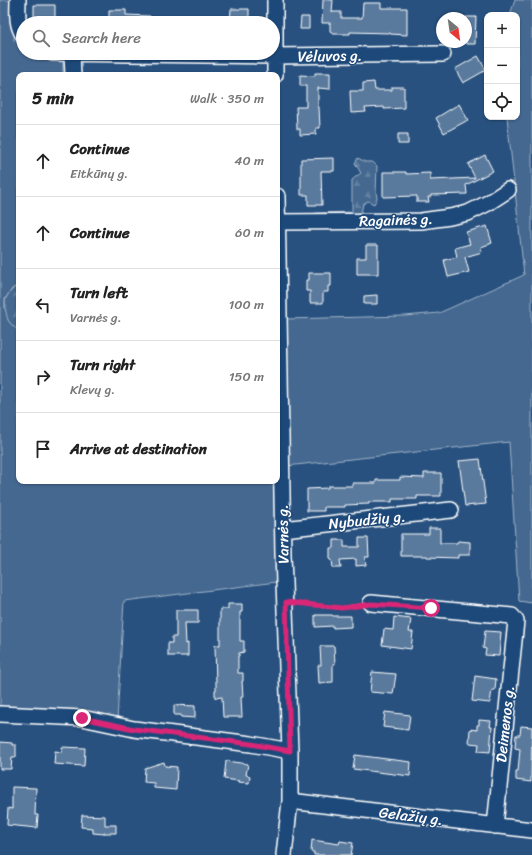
<!DOCTYPE html>
<html lang="en">
<head>
<meta charset="utf-8">
<style>
	:root { --surface:#fff; --page:#f6f6f6; --text:#222; --muted:#767676; --line:#e0e0e0 }
	body { margin:0; font-family:Sriracha,sans-serif; background:var(--page); color:var(--text) }
	.controls { position:absolute; right:12px; top:12px; display:grid; overflow:hidden; border-radius:8px; box-shadow:0 1px 3px #0004 }
	.controls button { width:36px; height:36px; display:grid; place-items:center; padding:0; border:0; border-bottom:1px solid var(--line); background:var(--surface); color:var(--text); font:20px sans-serif }
	.compass { position:absolute; left:436px; top:12px; width:36px; height:36px; border-radius:50%; background:var(--surface); box-shadow:0 1px 3px #0004; rotate:151deg }
	.stop { position:absolute; width:12px; height:12px; margin:-9px; border:3px solid #db2777; border-radius:50%; background:#fff }
	.stop.end { background:#db2777; border-color:#fff; box-shadow:0 1px 4px #0008 }
	.list { margin:0; padding:0; list-style:none }
	h2 { display:flex; justify-content:space-between; align-items:center; height:52px; margin:0; padding:0 16px; font-size:17px }
	h2 small { font-size:13px; font-weight:400; color:var(--muted) }
	.list li { display:grid; grid-template-columns:26px 1fr auto; gap:12px; align-items:center; box-sizing:border-box; height:72px; padding:0 16px; border-top:1px solid var(--line) }
	.list b { display:block; font-size:15px; white-space:nowrap }
	.list p { margin:0; font-size:13px; white-space:nowrap; color:var(--muted) }
	.list em { font-size:13px; font-style:normal; color:var(--muted) }
	.icon { flex:none; width:22px; height:22px; fill:none; stroke:currentColor; stroke-width:2; stroke-linecap:round; stroke-linejoin:round }
	.map { position:relative; flex:none; width:532px; height:855px; overflow:hidden }
	.search { position:absolute; background:var(--surface); box-shadow:0 1px 3px #0004; left:16px; top:16px; width:264px; height:44px; display:flex; align-items:center; gap:10px; box-sizing:border-box; padding:0 14px; border-radius:22px; color:var(--muted); font-size:15px }
	.panel { position:absolute; background:var(--surface); box-shadow:0 1px 3px #0004; left:16px; top:72px; width:264px; height:412px; border-radius:8px }
	.map>svg:first-child { display:block }
</style>
</head>
<body>
<div class="map">
<svg width="532" height="855" viewBox="0 0 532 855">
	<defs>
		<pattern id="forest-firs" width="22" height="20" patternUnits="userSpaceOnUse"><rect width="22" height="20" fill="#446890"/><path d="M5 1l3.5 6h-7zM16 11l3.5 6h-7z" fill="#607fa1"/></pattern>
	</defs>
	<rect width="100%" height="100%" fill="#28517f"/>
	<filter id="ink" filterUnits="userSpaceOnUse"><feTurbulence type="fractalNoise" baseFrequency=".025" numOctaves="2"/><feDisplacementMap in="SourceGraphic" scale="8" xChannelSelector="R" yChannelSelector="G"/><feConvolveMatrix kernelMatrix="1 2 1 2 8 2 1 2 1" color-interpolation-filters="sRGB"/></filter>
	<g filter="url(#ink)">
		<path fill="#446890" stroke="#a2b4c8" d="M0,0H15L14,41L23,45V53H46L63,59V75H19V284L12,289L5,299V309L19,331V481H274L276,582L124,601L117,720L0,709Z
			M515,0H532V603L519,601L509,442L277,467L286,319L405,316L439,313L524,275L507,117H517V15H510Z"/>
		<path fill="url(#forest-firs)" stroke="#a2b4c8" d="M358,158L365,162H373L377,166L376,192L377,198L374,204L368,201L363,204L361,213L356,218L309,215L316,213L352,212V180L361,173L355,163Z
			M19,284V331C15,328 10,324 8,320C6,314 4,303 6,298C9,292 14,288 19,284Z"/>
		<path fill="#5a7a9d" stroke="#fff" d="M323,0H333L332,12H341V18H362L363,3H381V8H407V35L390,34V33L350,32V34H332V32H330V23H322Z
			M34,5H55V21H34Z
			M231,9H249V23H230Z
			M109,10H126V15L150,16V23H109Z
			M301,17H309V29H300Z
			M466,17H476L475,44H466Z
			M478,56L486,70L463,83L455,69Z
			M315,73H330V89L318,88V107H319L320,128H316V134L300,135V129H297L296,107H306V86H300V75L315,76Z
			M374,82L375,90H392V87H404V108L384,109V107L365,108L366,112L351,113L350,91H363V83Z
			M459,104L468,120L444,133L436,118Z
			M398,134H408V144H398Z
			M485,155L493,171L466,185L467,194L431,195V197H428L429,202H417V196L383,197V172H406V174L430,173V180L475,178L468,164Z
			M334,158V171H321L322,205H308V195H301V159Z
			M487,226L492,243L481,247L482,252L465,257L469,272L448,277L444,260L457,257L455,248L470,244L466,232Z
			M366,245H378V274H357V258H366Z
			M309,273H331V286H328V292H323V303H310V291H306V280H309Z
			M377,295V304H364V296Z
			M480,459L486,504L465,506L459,461Z
			M424,473H441V496H417V499H392V502H369V504L345,505V507H324V511H307V489L328,488V486H352V483H376V480H400V477L424,478Z
			M429,528H440V543H457L458,541L470,542V555H458V558L427,557V556H401V534H429Z
			M359,538H368L369,557H365L366,565L356,566V559L340,560L341,568H333L332,560H330V548H334V540H344V547H359Z
			M228,604H242V612H240V641H244V652L239,653V656H238V673H243V681H242L243,697H241L242,717H223L222,697L215,698V690H216V685L215,645H220V609H228Z
			M176,610H198V623H185L186,644L188,643V656H168V643H172V637H176Z
			M315,615H332L333,616H351V627L333,628V626L315,627Z
			M394,617L411,619L409,632H413L411,649L382,645L384,629L393,630Z
			M485,631L501,632L499,656L485,655L486,649L483,648Z
			M320,646H334L335,664H333V682L319,683L318,665H321Z
			M372,672L396,674L393,694L370,692Z
			M475,676L496,679L495,690H492L490,703L472,701Z
			M174,705L195,706V718L181,717V715H174Z
			M385,712L410,715L408,730L383,727Z
			M479,720L491,721L490,727H492L490,752L478,751L479,744L469,743L470,729L477,730V725H479Z
			M521,726L532,727L531,782L516,780V771H518L520,749L515,748L516,735H520Z
			M0,742L12,743V745H16V757H12L11,769H0Z
			M62,747L85,748L84,766L54,764L55,751L62,752Z
			M355,755L411,762L410,776L353,769Z
			M226,761L248,764L246,775L250,776L249,783L238,782L239,781L224,779Z
			M164,762L165,766L177,767L176,790L154,788V783L144,782L145,768Z
			M12,787L36,788L35,815H38L37,828L7,825L8,808L12,809Z
			M82,815L105,816V825H116V833H104V834L93,833V828L81,827Z
			M312,840L339,844L340,841L353,843L351,855H314V852H311Z"/>
		<g fill="none" stroke-linecap="round" stroke-linejoin="round">
			<defs>
				<path id="minor" d="M18,0C18,11 16,24 23,34
					M275,0V75
					M52,53L275,56L443,54
					M72,54L73,75
					M277,196L283,554L290,751V801L284,855
					M277,222L421,221L450,217L468,213L488,203L508,190
					M283,529L451,510
					M371,603L512,616L516,621L495,826
					M0,714L82,718L134,729L251,744L290,751
					M290,801L532,830"/>
			</defs>
			<use href="#minor" stroke="#fff" stroke-width="18"/>
			<path stroke="#fff" stroke-width="1.5" stroke-dasharray="3 3" stroke-linecap="butt" d="M297,603L342,608L359,605"/>
			<use href="#minor" stroke="#1f4a7a" stroke-width="15"/>
		</g>
	</g>
	<g fill="none" stroke-linecap="round" stroke-linejoin="round" filter="url(#ink)">
		<path stroke="#db2777" stroke-width="5" d="M82,718L134,729L251,744L290,751L286,602L342,608L371,604L431,608"/>
	</g>
	<g text-anchor="middle" stroke-width="3" stroke-linejoin="round" paint-order="stroke">
		<g font-size="15" fill="#fff" stroke="#1f4a7a">
			<text transform="translate(330 56) rotate(-1)" y="5">Vėluvos g.</text>
			<text transform="translate(396 220) rotate(-2)" y="5">Ragainės g.</text>
			<text transform="translate(367 520) rotate(-6)" y="5">Nybudžių g.</text>
			<text transform="translate(283 534) rotate(-91)" y="5">Varnės g.</text>
			<text transform="translate(505 724) rotate(-84)" y="5">Deimenos g.</text>
			<text transform="translate(411 816) rotate(7)" y="5">Gelažių g.</text>
		</g>
	</g>
</svg>
<div class="controls">
<button>+</button>
<button>−</button>
<button><svg class="icon" aria-label="locate" viewBox="0 0 24 24"><circle cx="12" cy="12" r="6"/><path d="M12 2v4M12 18v4M2 12h4M18 12h4"/></svg></button>
</div>
<svg class="compass" viewBox="-18 -18 36 36"><path d="M0-13l5 13h-10z" fill="#e53935"/><path d="M0 13l5-13h-10z" fill="#767676"/></svg>
<div class="stop" style="left:431px;top:608px"></div>
<div class="stop end" style="left:82px;top:718px"></div>
<div class="search"><svg class="icon" aria-label="search" viewBox="0 0 24 24"><circle cx="10" cy="10" r="6"/><path d="M15 15l6 6"/></svg>Search here</div>
<section class="panel">
<h2>5 min<small>Walk · 350 m</small></h2>
<ul class="list">
<li><svg class="icon" aria-label="ahead" viewBox="0 0 24 24"><path d="M12 20V5M6 11l6-6 6 6"/></svg><div><b>Continue</b><p>Eitkūnų g.</p></div><em>40 m</em></li>
<li><svg class="icon" aria-label="ahead" viewBox="0 0 24 24"><path d="M12 20V5M6 11l6-6 6 6"/></svg><div><b>Continue</b></div><em>60 m</em></li>
<li><svg class="icon" aria-label="left" viewBox="0 0 24 24"><path d="M17 20v-9H6M10 6l-5 5 5 5"/></svg><div><b>Turn left</b><p>Varnės g.</p></div><em>100 m</em></li>
<li><svg class="icon" aria-label="right" viewBox="0 0 24 24"><path d="M7 20v-9h11M14 6l5 5-5 5"/></svg><div><b>Turn right</b><p>Klevų g.</p></div><em>150 m</em></li>
<li><svg class="icon" aria-label="arrive" viewBox="0 0 24 24"><path d="M6 21V4h12l-3 4 3 4H6"/></svg><div><b>Arrive at destination</b></div></li>
</ul>
</section>
</div>
</body>
</html>
